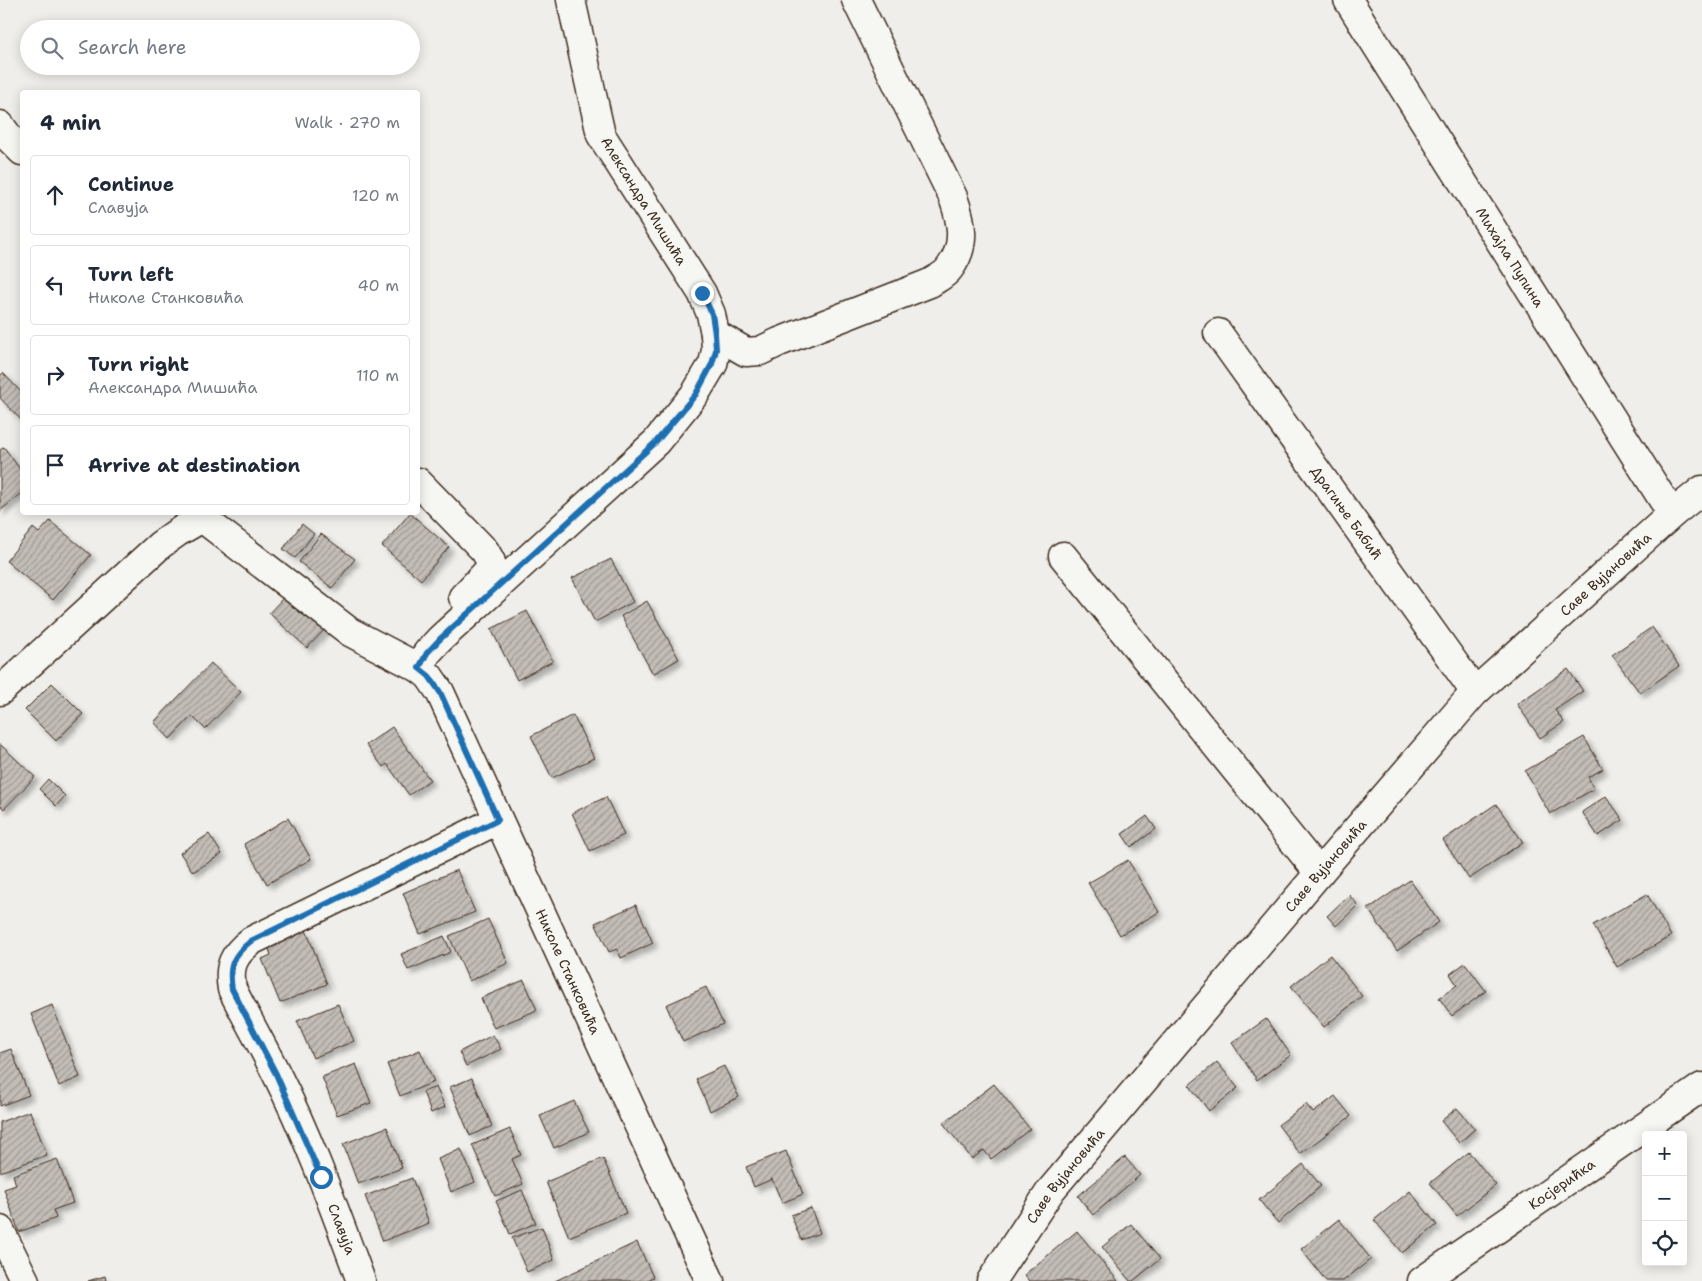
<!DOCTYPE html>
<html lang="en">
<head>
<meta charset="utf-8">
<style>
	:root { --surface:#fff; --page:#f6f6f7; --text:#1f2937; --muted:#747a83; --line:#e0e1e3 }
	body { margin:0; font-family:"Shantell Sans",sans-serif; background:var(--page); color:var(--text) }
	.controls { position:absolute; right:15px; bottom:15px; display:grid; overflow:hidden; border-radius:5px; box-shadow:0 2px 12px #0003 }
	.controls button { width:45px; height:45px; display:grid; place-items:center; padding:0; border:0; border-bottom:1px solid var(--line); background:var(--surface); color:var(--text); font:25px sans-serif }
	.stop { position:absolute; width:15px; height:15px; margin:-11px; border:4px solid #1f6fb2; border-radius:50%; background:#fff }
	.stop.end { background:#1f6fb2; border-color:#fff; box-shadow:0 1px 5px #0008 }
	.list { margin:0; padding:0; list-style:none }
	h2 { display:flex; justify-content:space-between; align-items:center; height:65px; margin:0; padding:0 20px; font-size:21px }
	h2 small { font-size:16px; font-weight:400; color:var(--muted) }
	.list li { display:grid; grid-template-columns:32px 1fr auto; gap:15px; align-items:center; box-sizing:border-box; height:80px; margin:0 10px 10px; padding:0 10px; border:1px solid var(--line); border-radius:5px }
	.list b { display:block; font-size:19px; white-space:nowrap }
	.list p { margin:0; font-size:16px; white-space:nowrap; color:var(--muted) }
	.list em { font-size:16px; font-style:normal; color:var(--muted) }
	.icon { flex:none; width:28px; height:28px; fill:none; stroke:currentColor; stroke-width:2; stroke-linecap:round; stroke-linejoin:round }
	.map { position:relative; flex:none; width:1702px; height:1281px; overflow:hidden }
	.search { position:absolute; background:var(--surface); box-shadow:0 2px 12px #0003; left:20px; top:20px; width:400px; height:55px; display:flex; align-items:center; gap:12px; box-sizing:border-box; padding:0 18px; border-radius:28px; color:var(--muted); font-size:19px }
	.panel { position:absolute; background:var(--surface); box-shadow:0 2px 12px #0003; left:20px; top:90px; width:400px; height:425px; border-radius:5px }
	.map>svg:first-child { display:block }
</style>
</head>
<body>
<div class="map">
<svg width="1702" height="1281" viewBox="0 0 1702 1281">
	<defs>
		<pattern id="building-hatch" width="6" height="6" patternUnits="userSpaceOnUse" patternTransform="scale(1.25)"><rect width="6" height="6" fill="#c2bdb7"/><path d="M-1 1l2-2M0 6l6-6M5 7l2-2" fill="none" stroke="#9f9a94"/></pattern>
		<filter id="shadow"><feDropShadow dx="4.5" dy="4.5" stdDeviation="2.5" flood-color="#0004"/></filter>
	</defs>
	<rect width="100%" height="100%" fill="#efeeea"/>
	<filter id="ink" filterUnits="userSpaceOnUse"><feTurbulence type="fractalNoise" baseFrequency=".02" numOctaves="2"/><feDisplacementMap in="SourceGraphic" scale="10" xChannelSelector="R" yChannelSelector="G"/><feConvolveMatrix kernelMatrix="1 2 1 2 8 2 1 2 1" color-interpolation-filters="sRGB"/></filter>
	<g filter="url(#ink)">
		<path fill="url(#building-hatch)" stroke="#3b2a1e" filter="url(#shadow)" d="M3,373L22,393V421L0,398V376Z
			M4,447L22,472V493L0,511V450Z
			M410,513L449,547L421,580L382,546Z
			M50,521L91,555L53,600L6,561L33,528L39,533Z
			M302,524L314,534L295,558L283,549Z
			M321,534L355,559L332,588L299,562Z
			M611,559L633,602L595,622L572,578Z
			M283,598L294,609L299,603L326,628L307,648L269,613Z
			M647,601L679,659L653,674L621,616Z
			M527,611L553,661L517,680L491,629Z
			M1652,627L1679,666L1640,693L1612,655Z
			M211,663L241,692L205,729L192,716L170,739L154,722Z
			M1568,669L1583,691L1555,710L1564,722L1540,738L1517,704Z
			M52,683L83,714L56,741L25,710Z
			M573,715L594,758L552,778L531,736Z
			M392,727L430,780L409,795L387,764L383,767L366,745Z
			M1584,737L1603,769L1588,777L1594,789L1550,814L1525,771Z
			M0,744L35,777L4,809L0,805Z
			M48,779L65,796L56,806L39,789Z
			M1606,796L1623,820L1598,836L1582,812Z
			M606,797L624,835L590,851L572,813Z
			M1496,804L1523,842L1469,879L1443,840Z
			M1147,816L1156,829L1131,847L1122,834Z
			M288,818L311,859L267,884L244,844Z
			M209,834L222,854L193,872L180,853Z
			M1128,860L1159,912L1120,935L1088,883Z
			M457,870L475,912L420,934L403,893Z
			M1410,880L1439,922L1397,951L1368,909Z
			M1647,894L1671,936L1617,967L1593,925Z
			M1349,895L1358,905L1336,926L1327,916Z
			M636,905L653,943L621,958L617,949L609,952L595,923Z
			M488,919L508,963L469,981L449,936Z
			M306,930L327,984L280,1003L262,959L271,955L268,946Z
			M444,936L451,952L408,970L401,954Z
			M1330,955L1362,996L1324,1027L1291,986Z
			M1465,963L1486,991L1452,1016L1439,998L1457,985L1450,974Z
			M524,980L537,1010L494,1028L481,998Z
			M706,987L723,1024L683,1042L666,1005Z
			M338,1004L354,1041L313,1058L297,1021Z
			M52,1005L80,1077L59,1086L31,1014Z
			M1266,1019L1291,1055L1257,1080L1232,1043Z
			M493,1035L501,1049L466,1066L459,1052Z
			M11,1049L29,1095L0,1106V1053Z
			M420,1050L434,1082L400,1096L387,1064Z
			M1217,1062L1238,1088L1209,1111L1189,1085Z
			M356,1064L371,1103L337,1115L322,1077Z
			M724,1066L739,1097L710,1111L696,1079Z
			M472,1078L492,1126L470,1136L450,1087Z
			M994,1084L1030,1129L991,1159L984,1150L972,1159L943,1123Z
			M436,1087L445,1107L431,1113L423,1092Z
			M1335,1096L1351,1116L1300,1154L1278,1125L1306,1104L1313,1113Z
			M574,1101L589,1132L554,1148L540,1116Z
			M1457,1108L1475,1129L1459,1143L1441,1121Z
			M30,1111L47,1155L0,1172V1122Z
			M387,1127L402,1168L358,1184L343,1144Z
			M510,1129L521,1155L512,1159L523,1184L495,1196L472,1145Z
			M461,1149L475,1182L451,1192L438,1159Z
			M786,1151L803,1194L782,1203L772,1179L754,1187L746,1167Z
			M1469,1152L1496,1185L1457,1216L1430,1183Z
			M1125,1157L1140,1175L1093,1215L1078,1196Z
			M603,1158L626,1213L569,1237L546,1182Z
			M57,1159L73,1203L53,1210L56,1218L19,1232L4,1189L16,1185L13,1175Z
			M1303,1164L1321,1186L1278,1223L1259,1200Z
			M412,1178L429,1223L383,1241L365,1196Z
			M522,1190L536,1223L510,1234L496,1201Z
			M1410,1191L1437,1225L1402,1253L1374,1220Z
			M811,1208L820,1233L801,1240L791,1215Z
			M1339,1219L1371,1259L1343,1281H1326L1301,1249Z
			M1131,1224L1160,1259L1133,1281H1130L1102,1247Z
			M542,1227L554,1260L527,1272L512,1238Z
			M1077,1231L1118,1281H1029L1024,1275Z
			M637,1242L653,1277L645,1281H555Z
			M105,1276L106,1281H88Z"/>
		<g fill="none" stroke-linecap="round" stroke-linejoin="round">
			<defs>
				<g id="street">
					<path id="s1" d="M1348,0L1672,514"/>
					<path d="M0,125L10,139L22,151"/>
					<path id="s2" d="M1218,333L1475,692"/>
					<path d="M715,334L746,352L760,351L779,342L930,283C936,279 945,275 949,269C967,246 962,222 953,197L856,0"/>
					<path d="M418,482L485,551L491,562L489,570L463,597"/>
					<path id="s3" d="M192,512L202,518L350,632L419,668L429,676L440,692L710,1281"/>
					<path d="M1063,556L1319,873"/>
					<path d="M419,668L427,653L440,639L656,442L695,394L713,364L716,350L715,334L711,314L702,293L601,135L571,0"/>
					<path d="M0,691L160,545L178,532L202,518"/>
					<path d="M0,1230L25,1281"/>
					<path d="M361,1281C335,1211 310,1140 276,1073C262,1045 246,1017 232,989C228,966 233,955 251,941L498,820"/>
					<path id="s4" d="M991,1281L1051,1190L1319,873L1475,692L1672,514L1702,490"/>
				</g>
				<g id="secondary">
					<path id="s5" d="M1422,1281L1702,1087"/>
				</g>
			</defs>
			<use href="#street" stroke="#3b2a1e" stroke-width="31"/>
			<use href="#secondary" stroke="#3b2a1e" stroke-width="31"/>
			<use href="#street" stroke="#f6f6f2" stroke-width="28"/>
			<use href="#secondary" stroke="#f6f6f2" stroke-width="28"/>
		</g>
	</g>
	<g fill="none" stroke-linecap="round" stroke-linejoin="round" filter="url(#ink)">
		<path stroke="#1f6fb2" stroke-width="6" d="M321,1177L276,1074L232,989C228,966 233,955 251,941L498,820L440,692L429,676L419,668L427,653L440,639L656,442L696,394L712,364L716,350L715,334L712,314L702,293"/>
	</g>
	<g text-anchor="middle" stroke-width="4" stroke-linejoin="round" paint-order="stroke">
		<g font-size="14" fill="#3b2a1e" stroke="#f6f6f2">
			<text transform="translate(644 201) rotate(58)" y="5">Александра Мишића</text>
			<text dy="5" stroke="none"><textPath href="#s1" startOffset="304">Михајла Пупина</textPath></text>
			<text dy="5" stroke="none"><textPath href="#s2" startOffset="221">Драгиње Бабић</textPath></text>
			<text dy="5" stroke="none"><textPath href="#s4" startOffset="939">Саве Вујановића</textPath></text>
			<text dy="5" stroke="none"><textPath href="#s4" startOffset="534">Саве Вујановића</textPath></text>
			<text dy="5" stroke="none"><textPath href="#s3" startOffset="616">Николе Станковића</textPath></text>
			<text dy="5" stroke="none"><textPath href="#s4" startOffset="129">Саве Вујановића</textPath></text>
			<text dy="5" stroke="none"><textPath href="#s5" startOffset="170">Косјерићка</textPath></text>
			<text transform="translate(342 1229) rotate(69)" y="5">Славуја</text>
		</g>
	</g>
</svg>
<div class="controls">
<button>+</button>
<button>−</button>
<button><svg class="icon" aria-label="locate" viewBox="0 0 24 24"><circle cx="12" cy="12" r="6"/><path d="M12 2v4M12 18v4M2 12h4M18 12h4"/></svg></button>
</div>
<div class="stop" style="left:321px;top:1177px"></div>
<div class="stop end" style="left:702px;top:293px"></div>
<div class="search"><svg class="icon" aria-label="search" viewBox="0 0 24 24"><circle cx="10" cy="10" r="6"/><path d="M15 15l6 6"/></svg>Search here</div>
<section class="panel">
<h2>4 min<small>Walk · 270 m</small></h2>
<ul class="list">
<li><svg class="icon" aria-label="ahead" viewBox="0 0 24 24"><path d="M12 20V5M6 11l6-6 6 6"/></svg><div><b>Continue</b><p>Славуја</p></div><em>120 m</em></li>
<li><svg class="icon" aria-label="left" viewBox="0 0 24 24"><path d="M17 20v-9H6M10 6l-5 5 5 5"/></svg><div><b>Turn left</b><p>Николе Станковића</p></div><em>40 m</em></li>
<li><svg class="icon" aria-label="right" viewBox="0 0 24 24"><path d="M7 20v-9h11M14 6l5 5-5 5"/></svg><div><b>Turn right</b><p>Александра Мишића</p></div><em>110 m</em></li>
<li><svg class="icon" aria-label="arrive" viewBox="0 0 24 24"><path d="M6 21V4h12l-3 4 3 4H6"/></svg><div><b>Arrive at destination</b></div></li>
</ul>
</section>
</div>
</body>
</html>
